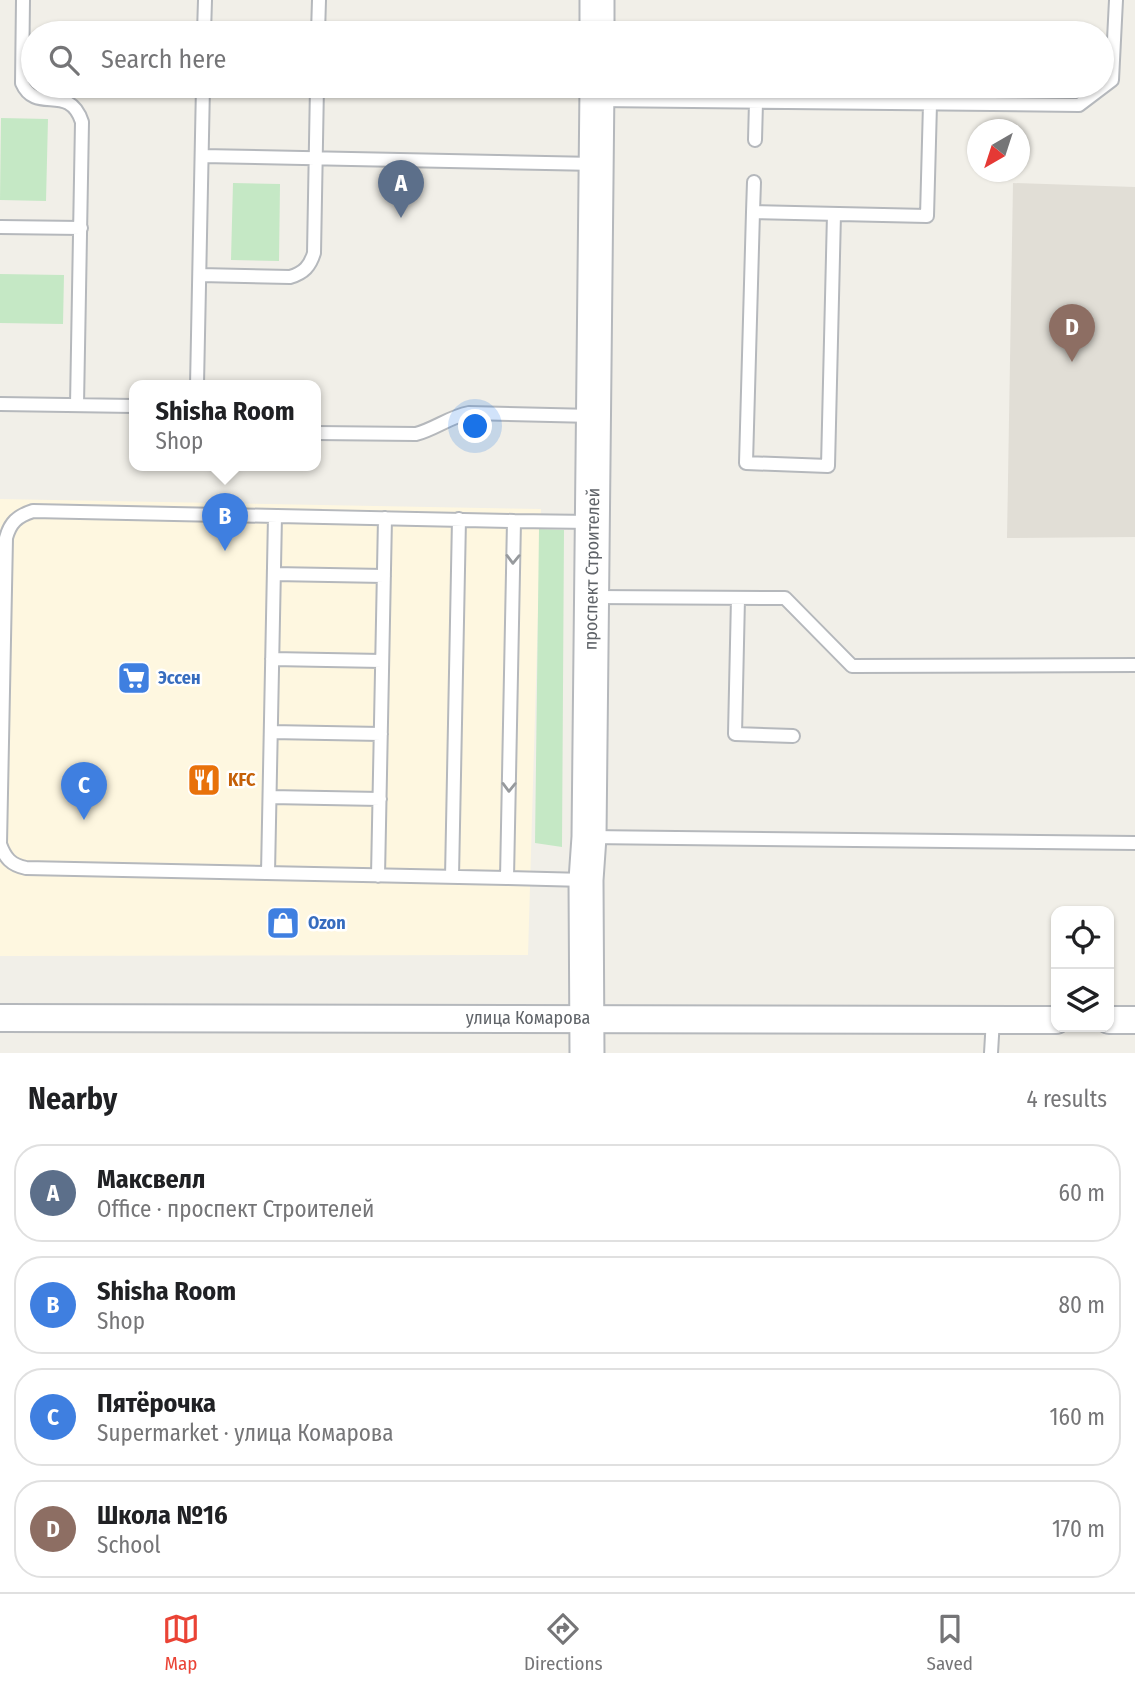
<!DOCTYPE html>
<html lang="en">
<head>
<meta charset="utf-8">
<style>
	:root { --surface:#fff; --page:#f6f6f6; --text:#202124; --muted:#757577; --line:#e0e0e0; --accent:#ea4335 }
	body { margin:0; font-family:"Fira Sans Condensed",sans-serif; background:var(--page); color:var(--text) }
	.controls { position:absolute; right:21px; bottom:21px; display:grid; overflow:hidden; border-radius:14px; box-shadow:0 2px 5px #0004 }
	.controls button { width:63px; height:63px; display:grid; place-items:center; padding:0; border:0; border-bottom:2px solid var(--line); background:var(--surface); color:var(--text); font:35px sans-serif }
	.compass { position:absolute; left:967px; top:119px; width:63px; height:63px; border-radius:50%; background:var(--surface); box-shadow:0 2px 5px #0004; rotate:219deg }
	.you { position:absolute; left:476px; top:427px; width:24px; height:24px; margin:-18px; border:5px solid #fff; border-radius:50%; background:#1a73e8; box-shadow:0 0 0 10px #1a73e833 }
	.badge { display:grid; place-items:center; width:46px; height:46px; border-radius:50%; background:var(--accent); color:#fff; font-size:23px; font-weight:700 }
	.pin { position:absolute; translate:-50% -58px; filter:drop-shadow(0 2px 4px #0008) }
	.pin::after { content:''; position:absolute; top:37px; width:24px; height:21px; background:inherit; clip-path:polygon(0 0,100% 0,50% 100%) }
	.popup { position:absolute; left:129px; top:380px; width:192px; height:91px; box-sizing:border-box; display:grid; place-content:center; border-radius:14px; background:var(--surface); filter:drop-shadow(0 2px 5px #0005); font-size:23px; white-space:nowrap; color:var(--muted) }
	.popup b { font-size:26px; color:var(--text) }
	.popup::after { content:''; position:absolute; left:50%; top:100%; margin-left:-14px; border:14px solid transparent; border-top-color:var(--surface) }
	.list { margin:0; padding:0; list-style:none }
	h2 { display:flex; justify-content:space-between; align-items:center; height:91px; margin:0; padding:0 28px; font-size:30px }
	h2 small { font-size:23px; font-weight:400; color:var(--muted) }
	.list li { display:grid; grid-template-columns:46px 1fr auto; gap:21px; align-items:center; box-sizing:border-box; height:98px; margin:0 14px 14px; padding:0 14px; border:2px solid var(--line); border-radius:28px }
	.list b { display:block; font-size:26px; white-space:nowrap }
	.list p { margin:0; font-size:23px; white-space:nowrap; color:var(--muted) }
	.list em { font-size:23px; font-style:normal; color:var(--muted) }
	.icon { flex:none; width:38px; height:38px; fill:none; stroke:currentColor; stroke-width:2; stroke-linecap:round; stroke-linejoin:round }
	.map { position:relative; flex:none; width:1135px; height:1053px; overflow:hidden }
	.search { position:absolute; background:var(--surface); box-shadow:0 2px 5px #0004; left:21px; right:21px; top:21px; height:77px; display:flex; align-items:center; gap:18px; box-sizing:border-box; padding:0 24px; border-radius:38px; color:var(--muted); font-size:26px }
	.sheet { height:539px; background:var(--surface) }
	nav { display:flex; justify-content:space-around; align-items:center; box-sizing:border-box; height:98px; border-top:2px solid var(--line); background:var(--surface); font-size:19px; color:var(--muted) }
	nav a { display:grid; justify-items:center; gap:4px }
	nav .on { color:var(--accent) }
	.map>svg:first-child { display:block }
</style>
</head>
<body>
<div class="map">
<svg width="1135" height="1053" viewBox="0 0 1135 1053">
	<rect width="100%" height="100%" fill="#f1efe8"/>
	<path fill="#fef7e0" d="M0,499L541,509L528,955L0,956Z"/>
	<path fill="#e1ded6" d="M1013,183L1135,187V537L1007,538Z"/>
	<path fill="#c5e8c5" d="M1,118L48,119L46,201L0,200Z
		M233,183L280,184L279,261L231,260Z
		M0,274L64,275L63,324L0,323Z
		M539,529L564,530L562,847L535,843Z"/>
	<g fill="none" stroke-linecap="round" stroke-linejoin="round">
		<defs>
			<path id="service" d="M23,0L22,83C36,115 69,82 82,122L77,405
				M204,33L205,0
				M318,33L319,0
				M597,100L1079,105L1112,80L1116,0
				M755,140L756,102
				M202,156L596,164
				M753,212L754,182
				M834,214L828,466L746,463L753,212L927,216L930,104
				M0,227L81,228
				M200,275L290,277C304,273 310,266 314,253L317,86
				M197,385L203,86
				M0,404L134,406
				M316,433L416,434C435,429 449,417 469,413L593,416
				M274,574L384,576
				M593,597L785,598L852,666L1135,665
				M738,598L735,734L793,736
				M272,659L382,661
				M271,732L381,734
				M270,797L380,799
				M589,837L1135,843
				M268,873L275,516
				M378,876L385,518
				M452,877L459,519
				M507,878L26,868C11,865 5,858 0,844L6,538C10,523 17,516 33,511L514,521
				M585,880L507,878L514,521L592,522
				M991,1053L993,1019"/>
			<path id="minor" d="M0,1018L1056,1020
				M1109,1020H1135"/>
			<path id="tertiary" d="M597,33V0
				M587,1053L586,880L589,837L597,86"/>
		</defs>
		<use href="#service" stroke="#b5b8bc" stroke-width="16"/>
		<use href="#minor" stroke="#b5b8bc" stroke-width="30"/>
		<use href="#tertiary" stroke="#b5b8bc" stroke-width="37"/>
		<use href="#service" stroke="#fff" stroke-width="12"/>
		<use href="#minor" stroke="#fff" stroke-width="26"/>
		<use href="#tertiary" stroke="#fff" stroke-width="33"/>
	</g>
	<defs><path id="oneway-chevron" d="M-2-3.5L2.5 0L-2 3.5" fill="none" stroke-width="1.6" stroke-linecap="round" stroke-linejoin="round" transform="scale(1.75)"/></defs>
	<g stroke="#979a9d">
		<use href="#oneway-chevron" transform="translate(513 559) rotate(91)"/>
		<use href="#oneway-chevron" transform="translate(509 787) rotate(91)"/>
	</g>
	<defs>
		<symbol id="supermarket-square" viewBox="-11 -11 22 22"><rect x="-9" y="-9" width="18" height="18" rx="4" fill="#3f7fe0" stroke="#fff"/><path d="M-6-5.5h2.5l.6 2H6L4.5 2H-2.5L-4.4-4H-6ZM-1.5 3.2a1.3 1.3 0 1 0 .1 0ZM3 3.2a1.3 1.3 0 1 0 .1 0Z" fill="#fff"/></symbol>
		<symbol id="restaurant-square" viewBox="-11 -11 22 22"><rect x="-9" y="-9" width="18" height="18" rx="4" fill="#e8710a" stroke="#fff"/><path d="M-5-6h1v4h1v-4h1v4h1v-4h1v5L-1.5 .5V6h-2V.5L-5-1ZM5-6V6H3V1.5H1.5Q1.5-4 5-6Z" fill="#fff"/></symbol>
		<symbol id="shop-square" viewBox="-11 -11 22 22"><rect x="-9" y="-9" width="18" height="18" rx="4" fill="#3f7fe0" stroke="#fff"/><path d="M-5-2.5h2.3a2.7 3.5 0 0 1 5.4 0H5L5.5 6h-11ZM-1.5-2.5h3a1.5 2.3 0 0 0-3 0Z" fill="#fff"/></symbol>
	</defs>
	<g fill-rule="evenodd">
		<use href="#supermarket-square" x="115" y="659" width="38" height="38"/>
		<use href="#restaurant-square" x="185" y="761" width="38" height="38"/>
		<use href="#shop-square" x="264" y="904" width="38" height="38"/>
	</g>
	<g text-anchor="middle" stroke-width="5" stroke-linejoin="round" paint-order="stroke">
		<g font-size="18" fill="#5f6368" stroke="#fff">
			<text transform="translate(592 569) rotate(-89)" y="6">проспект Строителей</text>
			<text x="528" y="1024">улица Комарова</text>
		</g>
		<g font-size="18" font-weight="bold" fill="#366cbe" stroke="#fff" text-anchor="start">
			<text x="158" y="684">Эссен</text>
			<text x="308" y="929">Ozon</text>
		</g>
		<g font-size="18" font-weight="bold" fill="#c56008" stroke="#fff" text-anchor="start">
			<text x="228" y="786">KFC</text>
		</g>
	</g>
</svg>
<div class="controls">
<button><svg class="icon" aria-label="locate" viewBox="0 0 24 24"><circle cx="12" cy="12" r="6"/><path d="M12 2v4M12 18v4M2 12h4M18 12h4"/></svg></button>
<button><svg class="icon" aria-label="layers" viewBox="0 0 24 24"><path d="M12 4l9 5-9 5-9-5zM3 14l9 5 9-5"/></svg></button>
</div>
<svg class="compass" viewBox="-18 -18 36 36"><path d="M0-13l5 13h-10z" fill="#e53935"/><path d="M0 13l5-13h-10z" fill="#757577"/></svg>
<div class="you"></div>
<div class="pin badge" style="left:401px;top:218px;background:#5c6f8a">A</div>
<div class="pin badge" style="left:225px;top:551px;background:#3f7fe0">B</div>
<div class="popup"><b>Shisha Room</b>Shop</div>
<div class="pin badge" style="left:84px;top:820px;background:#3f7fe0">C</div>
<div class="pin badge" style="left:1072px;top:362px;background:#8d6e63">D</div>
<div class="search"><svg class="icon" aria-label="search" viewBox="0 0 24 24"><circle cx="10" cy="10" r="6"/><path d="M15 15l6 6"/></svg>Search here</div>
</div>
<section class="sheet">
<h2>Nearby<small>4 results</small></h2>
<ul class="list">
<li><span class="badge" style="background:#5c6f8a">A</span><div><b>Максвелл</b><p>Office · проспект Строителей</p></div><em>60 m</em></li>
<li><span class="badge" style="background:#3f7fe0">B</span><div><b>Shisha Room</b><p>Shop</p></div><em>80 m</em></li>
<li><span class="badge" style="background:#3f7fe0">C</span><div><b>Пятёрочка</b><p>Supermarket · улица Комарова</p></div><em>160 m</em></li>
<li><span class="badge" style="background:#8d6e63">D</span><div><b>Школа №16</b><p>School</p></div><em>170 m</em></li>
</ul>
</section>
<nav>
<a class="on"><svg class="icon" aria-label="map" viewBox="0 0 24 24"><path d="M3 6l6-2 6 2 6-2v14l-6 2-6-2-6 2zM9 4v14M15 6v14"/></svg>Map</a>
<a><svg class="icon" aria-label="directions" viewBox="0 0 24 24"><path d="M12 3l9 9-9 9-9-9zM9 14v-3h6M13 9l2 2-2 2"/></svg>Directions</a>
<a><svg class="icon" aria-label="saved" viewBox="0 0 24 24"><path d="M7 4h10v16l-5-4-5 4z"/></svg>Saved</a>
</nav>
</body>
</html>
